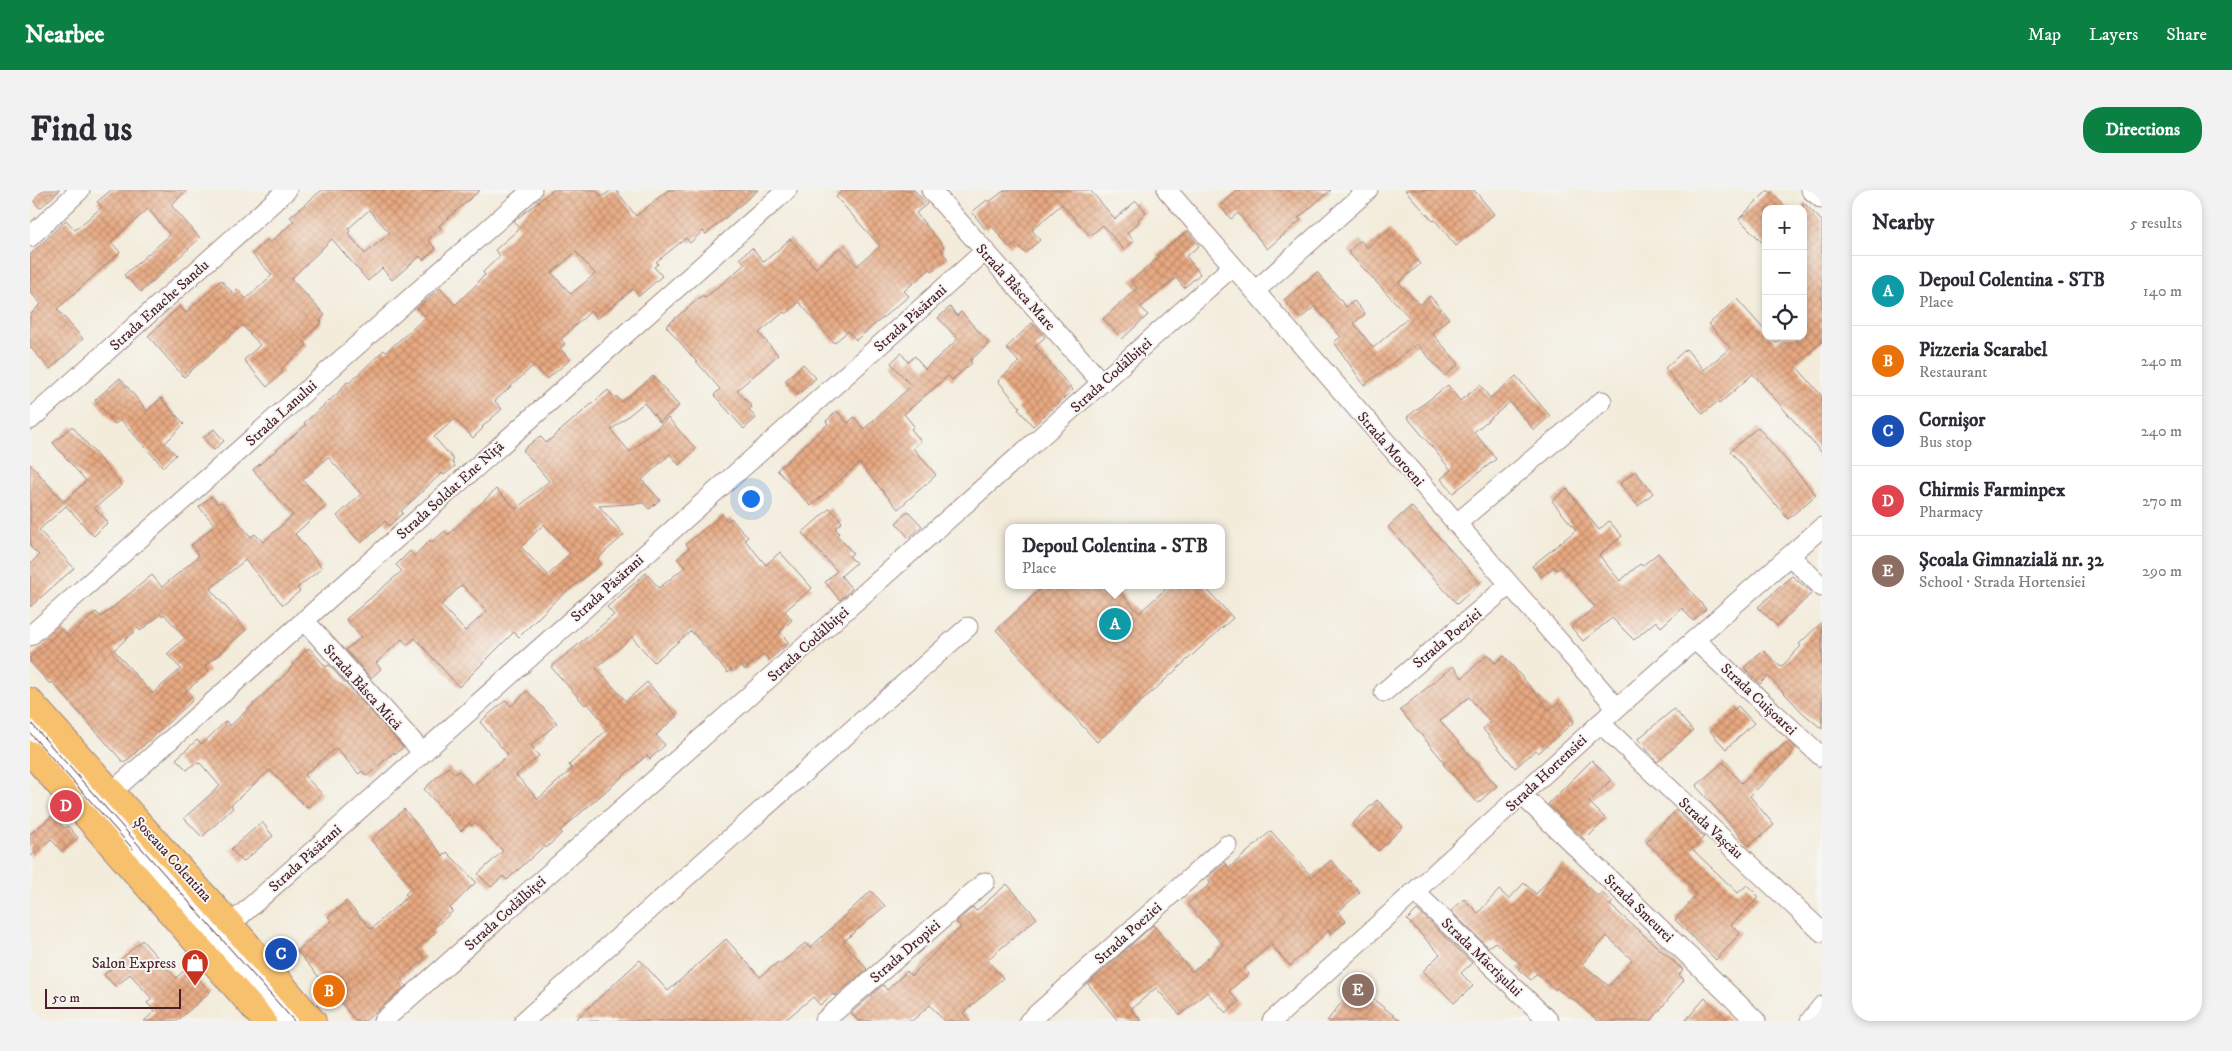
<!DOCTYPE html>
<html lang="en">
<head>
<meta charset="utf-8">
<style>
	:root { --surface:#fff; --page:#f2f2f3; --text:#2b2b33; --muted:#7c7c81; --line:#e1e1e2; --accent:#0b8043 }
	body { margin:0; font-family:"IM FELL DW Pica",serif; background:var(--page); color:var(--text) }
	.controls { position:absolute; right:15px; top:15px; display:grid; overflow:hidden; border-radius:10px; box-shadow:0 2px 8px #0003 }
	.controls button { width:45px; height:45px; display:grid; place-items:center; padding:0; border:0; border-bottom:1px solid var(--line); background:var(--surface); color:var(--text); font:25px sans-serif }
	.scale { position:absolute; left:15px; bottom:12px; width:136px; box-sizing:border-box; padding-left:5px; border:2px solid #4a1f2b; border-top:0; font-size:14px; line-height:18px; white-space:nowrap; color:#4a1f2b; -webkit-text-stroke:4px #f6f6f2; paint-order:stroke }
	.you { position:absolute; left:720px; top:308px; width:18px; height:18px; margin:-12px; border:4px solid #fff; border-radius:50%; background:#1a73e8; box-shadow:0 0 0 8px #1a73e833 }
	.badge { display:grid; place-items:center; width:32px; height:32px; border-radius:50%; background:var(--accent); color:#fff; font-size:16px; font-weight:700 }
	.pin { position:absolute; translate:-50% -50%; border:2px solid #fff; box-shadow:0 1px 5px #0006 }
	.popup { position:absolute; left:975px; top:334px; width:220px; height:65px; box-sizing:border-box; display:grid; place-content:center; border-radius:10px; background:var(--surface); filter:drop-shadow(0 1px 4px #0005); font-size:16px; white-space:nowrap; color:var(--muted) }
	.popup b { font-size:19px; color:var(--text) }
	.popup::after { content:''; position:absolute; left:50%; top:100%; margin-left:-10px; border:10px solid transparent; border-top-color:var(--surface) }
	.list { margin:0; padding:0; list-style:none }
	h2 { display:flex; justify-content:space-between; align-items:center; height:65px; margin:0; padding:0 20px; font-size:21px }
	h2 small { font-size:16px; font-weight:400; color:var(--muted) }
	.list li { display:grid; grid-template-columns:32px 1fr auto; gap:15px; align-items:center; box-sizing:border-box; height:70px; padding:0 20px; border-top:1px solid var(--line) }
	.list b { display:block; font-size:19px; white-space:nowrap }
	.list p { margin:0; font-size:16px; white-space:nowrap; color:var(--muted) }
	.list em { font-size:16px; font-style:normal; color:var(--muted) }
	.icon { flex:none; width:28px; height:28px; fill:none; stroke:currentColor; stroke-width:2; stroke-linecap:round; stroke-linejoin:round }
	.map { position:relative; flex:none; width:1792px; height:831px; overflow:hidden; border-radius:20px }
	header { display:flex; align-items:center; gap:30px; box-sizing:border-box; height:70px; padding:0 25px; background:var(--accent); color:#fff }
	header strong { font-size:24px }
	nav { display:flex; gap:28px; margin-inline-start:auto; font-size:18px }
	.intro { display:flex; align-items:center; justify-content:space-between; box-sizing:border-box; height:120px; padding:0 30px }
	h1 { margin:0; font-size:35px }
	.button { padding:12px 22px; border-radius:20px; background:var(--accent); color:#fff; font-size:18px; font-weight:700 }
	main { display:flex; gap:30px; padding:0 30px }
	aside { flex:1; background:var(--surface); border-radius:20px; box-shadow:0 2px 8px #0003 }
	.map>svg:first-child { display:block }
</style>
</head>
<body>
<header>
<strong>Nearbee</strong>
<nav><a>Map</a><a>Layers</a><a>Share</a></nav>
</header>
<div class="intro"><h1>Find us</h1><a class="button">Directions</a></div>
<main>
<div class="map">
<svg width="1792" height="831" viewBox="0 0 1792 831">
	<defs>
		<pattern id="building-cross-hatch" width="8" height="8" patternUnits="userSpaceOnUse" patternTransform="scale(1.25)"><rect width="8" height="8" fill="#e7a981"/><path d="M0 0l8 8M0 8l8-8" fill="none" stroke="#bd896a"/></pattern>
	</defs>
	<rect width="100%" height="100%" fill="#f6f6f2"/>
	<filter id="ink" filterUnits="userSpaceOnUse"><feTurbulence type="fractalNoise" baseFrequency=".02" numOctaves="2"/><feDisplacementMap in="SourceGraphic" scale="10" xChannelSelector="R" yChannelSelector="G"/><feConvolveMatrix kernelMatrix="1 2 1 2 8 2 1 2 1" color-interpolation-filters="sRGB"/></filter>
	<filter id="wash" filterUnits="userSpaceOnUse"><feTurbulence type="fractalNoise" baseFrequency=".0096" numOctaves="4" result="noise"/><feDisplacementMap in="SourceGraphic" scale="20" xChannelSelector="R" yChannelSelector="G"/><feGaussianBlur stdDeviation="1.12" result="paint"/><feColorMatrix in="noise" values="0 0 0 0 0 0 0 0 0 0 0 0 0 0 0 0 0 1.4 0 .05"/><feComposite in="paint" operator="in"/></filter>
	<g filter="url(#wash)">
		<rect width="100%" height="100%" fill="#f3ecdb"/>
		<g id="blocks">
			<path fill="url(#building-cross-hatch)" fill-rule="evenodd" d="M0,0H30L10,18L0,7Z
				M81,0H157L141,15L170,48L111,102L94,85L140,45L118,19L81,52L90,62L27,119L53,149L20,179L0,157V125L11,114L0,102V65L36,30L45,40L72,17L67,12Z
				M292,0H450L409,36L411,38L398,50L406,59L393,70L390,66L362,90L352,78L338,91L302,49L261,89L295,125L290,130L292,132L273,150L277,155L251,179L253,182L237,197L214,170L230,155L212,135L154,187L118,146L150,116L156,123L191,90L203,103L207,99L216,109L242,85L222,64L237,50L240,53L264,31L260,27ZM339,20L360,43L335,64L318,43L320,41L318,39Z
				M523,0H566L572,7L581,0H586L606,26L638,0H728L676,44L673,41L660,53L656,48L626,72L628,74L624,77L632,86L609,106L603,99L567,129L561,121L531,149L535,154L530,158L540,170L517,189L504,175L465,211L472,219L452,237L453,238L443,248L425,229L404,247L424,270L422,272L425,276L414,285L412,283L371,321L373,323L359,336L355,331L331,353L307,326L331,304L298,267L273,290L296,316L265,344L292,378L267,398L270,401L253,415L215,370L180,399L216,440L175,476L179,481L154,503L162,511L94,573L22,492L20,494L0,472V468L32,439L39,447L66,422L71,427L122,385L132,397L169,366L161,355L185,335L169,317L181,306L188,314L191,312L221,347L225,344L233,352L263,325L223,280L276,235L274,233L307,204L317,192L319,193L354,160L356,162L396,127L387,118L410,98L425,115L449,92L448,91L455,85L453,82L470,66L465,60L490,38L484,31ZM546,62L565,84L541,104L522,83ZM131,424L132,426L134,424L155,448L137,464L151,479L122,504L84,460L108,438L110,441Z
				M813,0H884L897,14L886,23L914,57L912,59L914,61L912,62L918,69L902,81L900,79L874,101L879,106L826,150L818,141L804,153L769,112L756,124L754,122L729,143L748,165L707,200L722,217L719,220L726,228L714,239L684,205L690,199L636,136L673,105L675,108L715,74L710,68L722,58L734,72L760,49L786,78L810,57L827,76L850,56L806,7Z
				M975,0H1060L1085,29L1106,11L1116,22L1108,30L1109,32L1097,43L1104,51L1094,60L1073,35L1060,46L1032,14L1002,40L1010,50L995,63L986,53L980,58L961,35L956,40L942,22L957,10L959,12Z
				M1208,0H1301L1268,28L1271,30L1237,59L1208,23L1201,29L1190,16Z
				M1375,0H1444L1464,24L1426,56L1405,30L1403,31Z
				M1738,0L1758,19H1736V56L1709,29Z
				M1773,12L1792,31V152L1765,175L1792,206V263L1723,184L1689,214L1687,212L1673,224L1635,178L1656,159L1674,180L1700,158L1679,134L1707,109L1736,142V146H1740L1746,153L1754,146H1773Z
				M1359,39L1390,74L1369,93L1390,115L1400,106L1419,128L1402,143L1429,174L1415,186L1387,154L1334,195L1304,152L1311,147L1285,116L1270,129L1254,110L1287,82L1316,117L1324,111L1335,124L1324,133L1343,158L1379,127L1318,62L1330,50L1337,58Z
				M1157,41L1169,56L1156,66L1170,84L1154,98L1146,88L1111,117L1118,125L1092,149L1073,129L1107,98L1101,91L1129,67L1127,65Z
				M920,117L927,126L931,122L959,153L940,171L942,173L922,190L918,186L874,224L884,236L881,239L891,251L883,258L906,285L868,319L829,273L781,316L747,280L798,234L796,231L807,221L818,233L824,227L834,239L881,196L861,173L871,163L878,172L885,166L895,179L928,149L908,128Z
				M1002,133L1015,147L1005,156L1043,200L1003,236L988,219L990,217L968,191L989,172L976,158Z
				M773,174L786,188L768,205L755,191Z
				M623,186L649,216L630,232L614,213L581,240L600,262L638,228L666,259L649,275L640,264L612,290L630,310L619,319L613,313L569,316L594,345L567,369L571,374L525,411L489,447L484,442L429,497L385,448L377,455L372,449L346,473L351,479L341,488L316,460L331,447L316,429L372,381L366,375L380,361L384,366L400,350L402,352L415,341L418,345L466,299L486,319L519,291L493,260L510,246L516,253L578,200L584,208L586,206L591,212ZM514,334L540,364L518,385L491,357ZM432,395L457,421L435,441L411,415Z
				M1486,186L1520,226L1504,240L1480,212L1444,242L1466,269L1423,303L1411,289L1421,280L1377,227L1418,195L1430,211L1450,195L1460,208Z
				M90,188L117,221L131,208L154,234L135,253L146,265L133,277L91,230L85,234L65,210Z
				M42,236L92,295L65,318L78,332L64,346L36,316L9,340L44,378L0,417V374L9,365L0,356V274L34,312L56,291L23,253Z
				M1728,237L1786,305L1758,329L1700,261Z
				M184,239L194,251L184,260L173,248Z
				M1605,281L1623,303L1608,316L1590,294Z
				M1537,299L1569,340L1579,331L1592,346L1569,365L1590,391L1610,374L1612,376L1628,363L1676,419L1663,431L1652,418L1631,437L1626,431L1604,450L1582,428L1553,451L1541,437L1565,417L1531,376L1527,380L1524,376L1511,387L1502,376L1546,340L1522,311Z
				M1381,316L1450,393L1427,414L1358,337Z
				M800,318L812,332L805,338L809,343L807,345L823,363L819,366L826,373L811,386L822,399L810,410L795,392L807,381L772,343Z
				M878,321L892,336L879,348L866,333Z
				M692,324L697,331L701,328L718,347L715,350L736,375L750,362L782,398L755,421L762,430L750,442L759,453L739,470L734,464L715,480L711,475L703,482L701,479L698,483L661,441L624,472L602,447L566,478L596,511L617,492L647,526L626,545L635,555L620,569L617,565L530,641L532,643L516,658L514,656L477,690L473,686L461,697L448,684L473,661L445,632L441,636L439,633L431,641L394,599L418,577L425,584L429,581L443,596L478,565L450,532L476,510L481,516L497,501L527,533L501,556L509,566L486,585L508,609L542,579L539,575L579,538L557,513L555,515L521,477L584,425L577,417L616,383L629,398L655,377L647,369L659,358L656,354Z
				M1762,386L1782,403L1747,436L1728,417Z
				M1015,395H1084L1109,423L1140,395H1173L1203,428L1067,552L966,440Z
				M1792,432V539L1773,523L1738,486L1730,494L1714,478L1733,460L1751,477L1771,456L1769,454Z
				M279,458L296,477L299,475L373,557L365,564L364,562L337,586L332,581L329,584L306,558L274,585L292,604L277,618L240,580L201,615L203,618L172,647L154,628L190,596L170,573L168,574L166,572L157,580L146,569L167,550L172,554L196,531L200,536L254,486L264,474L263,473Z
				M1458,464L1465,473L1474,466L1520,520L1528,513L1544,532L1508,563L1506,560L1485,578L1453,539L1460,532L1439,507L1410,531L1467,596L1448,613L1413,574L1415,573L1370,520L1423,476L1432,488Z
				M1708,516L1724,533L1696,559L1680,541Z
				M1644,519L1663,541L1627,572L1608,549Z
				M1755,553L1764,561L1760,565L1761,566L1720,606L1744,635L1719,656L1666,596L1693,572L1711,593Z
				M1562,570L1581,590L1559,612L1576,629L1555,650L1518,614Z
				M1347,610L1373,637L1348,661L1322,634Z
				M374,619L413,666L417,662L446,692L420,718L423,721L402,740L405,743L387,759L395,768L371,789L376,796L335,831H326L267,761L302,731L298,727L316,711L341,739L378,706L375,704L382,697L341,650Z
				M1646,620L1674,647L1662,659L1708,703L1717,695L1729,707L1701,735L1710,743L1686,770L1645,730L1666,705L1661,700L1663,697L1616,652Z
				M23,625L34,638L38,636L48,648L32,662L21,649L0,667V644Z
				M232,632L243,646L213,672L201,659Z
				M1241,641L1282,687L1301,670L1330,702L1308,722L1316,731L1301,744L1299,740L1260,776L1241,755L1214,778L1219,784L1199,801L1209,812L1196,823L1177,802L1150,825L1126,798L1101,819L1112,831H1088L1058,794L1123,735L1162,782L1193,755L1157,714L1181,693L1177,688L1195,672L1199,678Z
				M1532,674L1569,707L1572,703L1583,712L1580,715L1653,780L1649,785L1654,790L1621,831H1568L1542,808L1541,809L1527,798L1525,800L1507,783L1501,790L1488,779L1492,775L1465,752L1458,757L1421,721L1434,709L1448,723L1469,700L1479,709L1494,693L1506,704ZM1577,746L1602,770L1579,796L1552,774Z
				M977,694L1007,728L957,770L973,788L933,823L940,831H914L900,815L882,831H828L821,823L853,795L857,800L877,781L881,786L931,737L926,732L943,717L946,721Z
				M841,701L855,716L813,752L837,779L805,806L803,804L790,815L783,807L754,831H544L610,770L638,801L696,749L730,787L748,772L750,774L775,753L780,758Z
				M1387,720L1442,773L1431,783L1443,796L1424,813L1393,781L1410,764L1377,730Z
				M112,750L146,788L158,777L180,802L147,831H114L125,821L117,813L122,809L100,784L86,797L74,785Z
				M1325,795L1371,831H1297Z
				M1675,808L1687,819L1700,831H1655Z"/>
		</g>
	</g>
	<g filter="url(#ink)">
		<use href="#blocks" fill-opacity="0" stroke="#9e8683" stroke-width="1"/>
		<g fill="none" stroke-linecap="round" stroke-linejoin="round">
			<defs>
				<path id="minor" d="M901,0L1072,193
					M1137,0L1587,518
					M1781,0L1792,9
					M0,47L50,0
					M1225,101L1338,0
					M0,230L257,0
					M1426,334L1572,211
					M1760,366L1792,397
					M274,430L393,563
					M0,446L502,0
					M1665,450L1792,567
					M1354,502L1479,395
					M1570,533L1792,742
					M0,538L258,831
					M83,601L757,0
					M1492,605L1726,831
					M1385,702L1519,831
					M201,734L954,62
					M353,831L1203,76
					M494,831L938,437
					M794,831L955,692
					M999,831L1197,655
					M1242,831L1587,518L1792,337
					M1780,831L1792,816"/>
				<path id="major" d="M0,510L201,734L284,831
					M0,563L234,831"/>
			</defs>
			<use href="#minor" stroke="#9e8683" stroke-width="21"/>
			<use href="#major" stroke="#9e8683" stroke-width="26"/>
			<use href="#minor" stroke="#fff" stroke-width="19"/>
			<use href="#major" stroke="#f7c06c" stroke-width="24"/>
			<path stroke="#4a1f2b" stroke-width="1" d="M0,532L264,831
				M0,543L103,659"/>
		</g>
	</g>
	<defs>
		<symbol id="shop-pin" viewBox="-11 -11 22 30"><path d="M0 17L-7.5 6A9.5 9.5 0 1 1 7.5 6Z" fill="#c8321e" stroke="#f6f6f2"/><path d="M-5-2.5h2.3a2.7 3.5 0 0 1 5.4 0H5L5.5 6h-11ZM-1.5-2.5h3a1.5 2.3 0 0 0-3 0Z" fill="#fff"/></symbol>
	</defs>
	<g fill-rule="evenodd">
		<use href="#shop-pin" x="149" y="757" width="32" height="43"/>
	</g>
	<g text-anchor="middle" stroke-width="4" stroke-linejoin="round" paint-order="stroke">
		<g font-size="15" fill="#4a1f2b" stroke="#f6f6f2">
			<text transform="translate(986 97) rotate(48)" y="5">Strada Bâsca Mare</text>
			<text transform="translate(129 115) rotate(-42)" y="5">Strada Enache Sandu</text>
			<text transform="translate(880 128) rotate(-42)" y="5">Strada Păsărani</text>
			<text transform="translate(1081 185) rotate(-42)" y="5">Strada Codălbiței</text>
			<text transform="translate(251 223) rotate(-42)" y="5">Strada Lanului</text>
			<text transform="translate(1361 259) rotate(49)" y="5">Strada Moroeni</text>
			<text transform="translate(420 300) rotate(-42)" y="5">Strada Soldat Ene Niță</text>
			<text transform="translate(577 398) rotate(-42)" y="5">Strada Păsărani</text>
			<text transform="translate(1417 448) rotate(-40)" y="5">Strada Poeziei</text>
			<text transform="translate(778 454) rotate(-42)" y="5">Strada Codălbiței</text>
			<text transform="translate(333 497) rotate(48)" y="5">Strada Bâsca Mică</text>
			<text transform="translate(1729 509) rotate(43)" y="5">Strada Cuișoarei</text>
			<text transform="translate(1516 583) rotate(-43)" y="5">Strada Hortensiei</text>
			<text transform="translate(1681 638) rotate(43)" y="5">Strada Vașcău</text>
			<text transform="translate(275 668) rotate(-42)" y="5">Strada Păsărani</text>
			<text transform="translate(143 669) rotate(48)" y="5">Șoseaua Colentina</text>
			<text transform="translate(1609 718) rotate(44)" y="5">Strada Smeurei</text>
			<text transform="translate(475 723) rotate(-42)" y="5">Strada Codălbiței</text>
			<text transform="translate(1098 743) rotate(-42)" y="5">Strada Poeziei</text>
			<text transform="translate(875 761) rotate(-41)" y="5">Strada Dropiei</text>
			<text transform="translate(1452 767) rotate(44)" y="5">Strada Măcrișului</text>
		</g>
		<g font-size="15" fill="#4a1f2b" stroke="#f6f6f2" text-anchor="end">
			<text x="146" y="778">Salon Express</text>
		</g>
	</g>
</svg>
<div class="controls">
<button>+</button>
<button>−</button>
<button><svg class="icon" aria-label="locate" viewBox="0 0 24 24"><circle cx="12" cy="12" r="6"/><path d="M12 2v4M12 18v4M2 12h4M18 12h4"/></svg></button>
</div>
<div class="scale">50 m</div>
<div class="you"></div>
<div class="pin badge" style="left:1085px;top:434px;background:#0f9aa8">A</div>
<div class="popup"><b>Depoul Colentina - STB</b>Place</div>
<div class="pin badge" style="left:299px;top:801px;background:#e8710a">B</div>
<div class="pin badge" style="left:251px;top:764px;background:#1a4fb4">C</div>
<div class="pin badge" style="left:36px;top:616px;background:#e0444e">D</div>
<div class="pin badge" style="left:1328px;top:800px;background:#8d6e63">E</div>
</div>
<aside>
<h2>Nearby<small>5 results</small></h2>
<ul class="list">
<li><span class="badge" style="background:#0f9aa8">A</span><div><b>Depoul Colentina - STB</b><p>Place</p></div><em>140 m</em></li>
<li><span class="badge" style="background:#e8710a">B</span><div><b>Pizzeria Scarabel</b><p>Restaurant</p></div><em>240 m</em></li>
<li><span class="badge" style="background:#1a4fb4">C</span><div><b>Cornișor</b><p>Bus stop</p></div><em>240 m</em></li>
<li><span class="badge" style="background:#e0444e">D</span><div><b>Chirmis Farminpex</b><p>Pharmacy</p></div><em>270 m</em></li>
<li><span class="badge" style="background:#8d6e63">E</span><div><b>Școala Gimnazială nr. 32</b><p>School · Strada Hortensiei</p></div><em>290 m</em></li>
</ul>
</aside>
</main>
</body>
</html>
